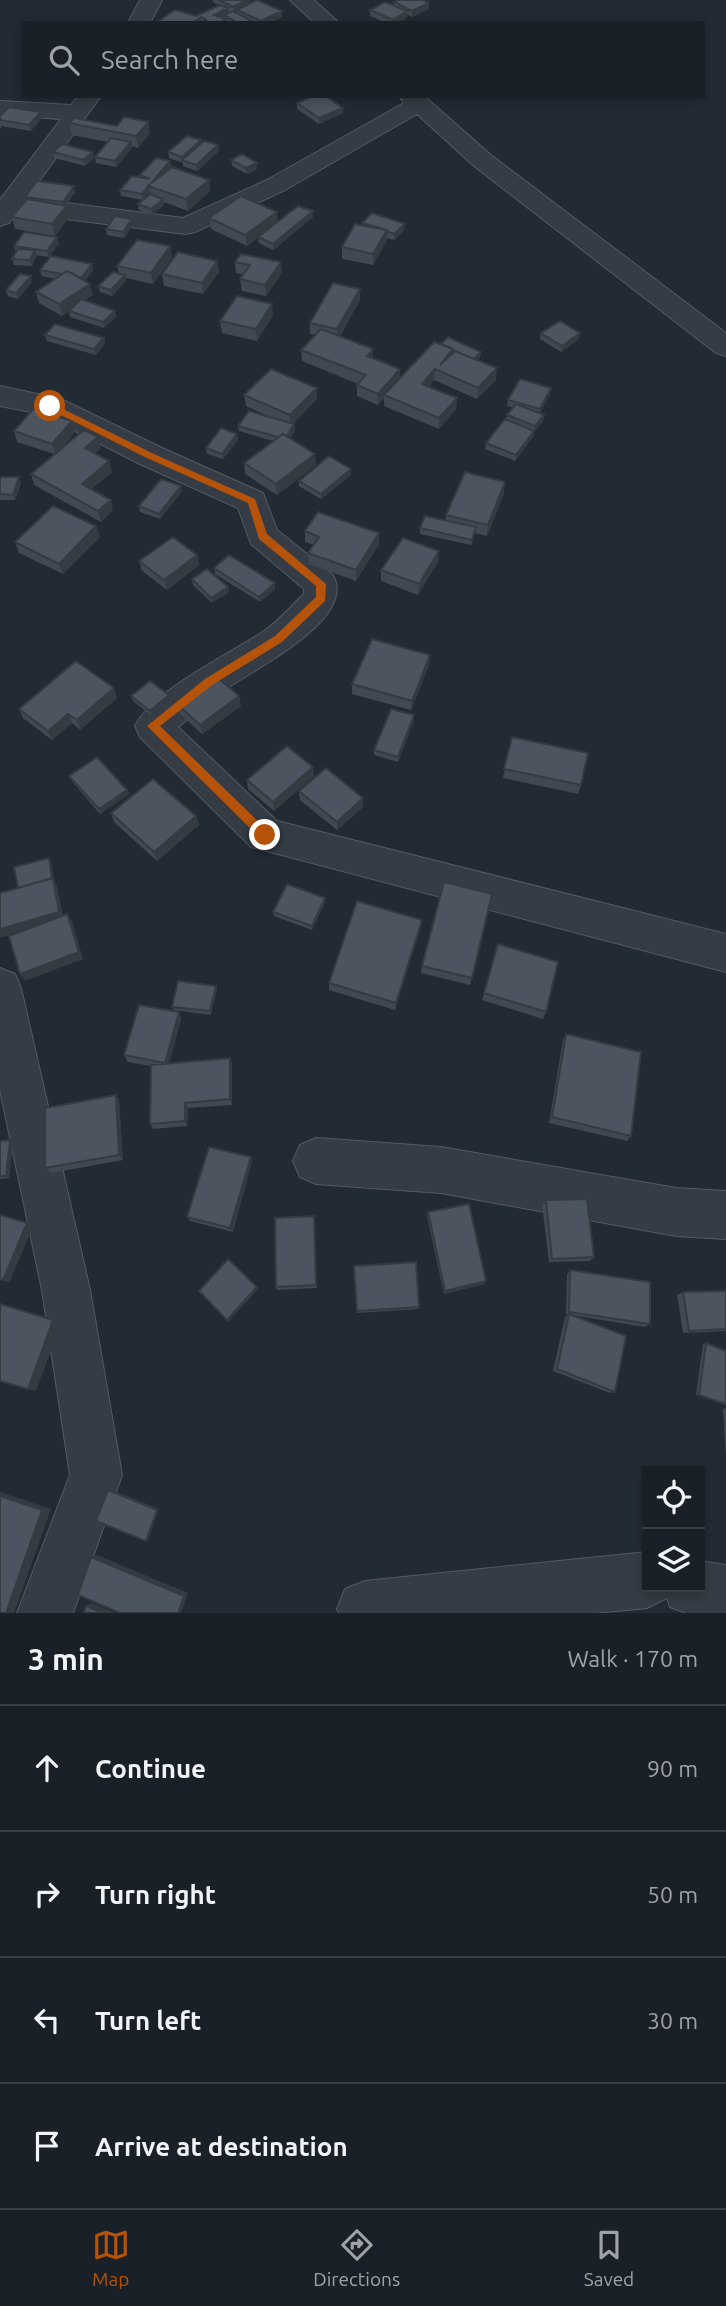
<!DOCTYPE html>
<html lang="en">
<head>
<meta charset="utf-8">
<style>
	:root { --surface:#1a2027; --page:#272d33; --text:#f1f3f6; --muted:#9fa3a7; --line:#383e44; --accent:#b45309 }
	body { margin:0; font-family:Ubuntu,sans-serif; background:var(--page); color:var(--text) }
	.controls { position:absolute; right:21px; bottom:21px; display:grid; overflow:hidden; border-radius:0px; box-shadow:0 4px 10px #0003 }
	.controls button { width:63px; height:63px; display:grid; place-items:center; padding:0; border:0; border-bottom:2px solid var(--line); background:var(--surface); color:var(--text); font:35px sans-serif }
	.stop { position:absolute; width:21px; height:21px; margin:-16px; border:5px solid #b45309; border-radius:50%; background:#fff }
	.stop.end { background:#b45309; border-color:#fff; box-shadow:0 2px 7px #0008 }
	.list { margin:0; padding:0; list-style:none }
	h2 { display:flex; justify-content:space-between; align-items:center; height:91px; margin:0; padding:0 28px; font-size:30px }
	h2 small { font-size:23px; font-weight:400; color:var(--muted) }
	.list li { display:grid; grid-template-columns:46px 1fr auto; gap:21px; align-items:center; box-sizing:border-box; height:126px; padding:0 28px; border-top:2px solid var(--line) }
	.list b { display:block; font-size:26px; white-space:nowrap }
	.list em { font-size:23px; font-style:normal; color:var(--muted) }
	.icon { flex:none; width:38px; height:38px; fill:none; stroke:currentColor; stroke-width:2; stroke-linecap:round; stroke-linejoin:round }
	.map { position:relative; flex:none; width:726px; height:1613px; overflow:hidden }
	.search { position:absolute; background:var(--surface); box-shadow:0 4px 10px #0003; left:21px; right:21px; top:21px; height:77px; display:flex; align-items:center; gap:18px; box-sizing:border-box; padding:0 24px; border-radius:0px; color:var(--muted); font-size:26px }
	.sheet { height:595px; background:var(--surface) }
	nav { display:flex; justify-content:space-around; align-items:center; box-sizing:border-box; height:98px; border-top:2px solid var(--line); background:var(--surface); font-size:19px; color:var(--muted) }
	nav a { display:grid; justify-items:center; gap:4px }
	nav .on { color:var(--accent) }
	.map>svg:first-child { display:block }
</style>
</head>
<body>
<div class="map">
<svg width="726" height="1613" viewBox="0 0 726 1613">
	<rect width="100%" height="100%" fill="#222a34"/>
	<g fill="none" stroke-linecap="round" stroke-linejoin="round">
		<defs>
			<path id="minor" d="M140,0H162L150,23H128Z
				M290,0H314L339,23H315Z
				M78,96H101L27,198L183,218L267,180L404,103L399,96H424L492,156L726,333V356L716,353L474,166L417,114L285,190L195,232L186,234L17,213L9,223L0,226V200L61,119L0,115V101L71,105Z
				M0,386L61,399L162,448L263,493L277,530L333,575C358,621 249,671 220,693C205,703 192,716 178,727L277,821L726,934V972L251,847L140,737L135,726C153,690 230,654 264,631C279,621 291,606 304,594V589L251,544L238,508L140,464L42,414L0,406Z
				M0,968L15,974L21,988L90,1290L122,1475L73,1613H17L70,1475L42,1290L0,1090Z
				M316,1138L441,1147L676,1188L726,1191V1239L676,1236L441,1193L316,1184L300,1177L293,1161L300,1145Z
				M647,1552V1587H700V1561L726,1565V1613H686L670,1607L667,1598L647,1608L595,1613H339L337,1609L345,1589L365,1581Z"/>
		</defs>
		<use href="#minor" stroke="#535a62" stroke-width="2"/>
		<use href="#minor" fill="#353c45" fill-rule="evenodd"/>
	</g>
	<path fill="#404852" d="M212,0H250V3L282,11V17L270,23H158L196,16L219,5L213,2Z
		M394,2L429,9L412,17L407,14V17L398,23H386L370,16V10L394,6Z
		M297,103L343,108V113L319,124L297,109Z
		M41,112L42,118L31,131L1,126V128L0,129V116Z
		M69,123L150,133L138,148L132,146V148L116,167L96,163L95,157L108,142L72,135Z
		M201,143L219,151L197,171L183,166V163L169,158L168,152Z
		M53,152L94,158L85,166L54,158Z
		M231,160L257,169L247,174L232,166Z
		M170,161L171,167L209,180L210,191L188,211L164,202V205L152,215L139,210L138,204L143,200L121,196L120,190L140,177V175Z
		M75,192L66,205L69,217L55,236L15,229L12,217L26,199L25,197Z
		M313,211V217L273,250L259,243L258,237L247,246L211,229L209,218L278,222Z
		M362,223L404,230L394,240L387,238L386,242L373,265L342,259V247L362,226Z
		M133,225L124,238L107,235L106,229Z
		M59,243L49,257L36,255L32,266L14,265L12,259L16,252L14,246Z
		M170,246L172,257L153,284L126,278V281L112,296L100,292L98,286L119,273L117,266Z
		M217,261L219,272L203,294L164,286L162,274Z
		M235,262L282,273L266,296L242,291L240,279L244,275L236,273Z
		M40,270H93L85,281L93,295L85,300L115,311L116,317L104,328L70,317L69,311L62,316L39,303L36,292L56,279L42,276Z
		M32,282L18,299L8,296L6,290Z
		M360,289V300L340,336L373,358L400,378L441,344L481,352L480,357L477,360L496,380L477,399L434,380L429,386L457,398L456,409L439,429L384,406V398L378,405L357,396V385L358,384L302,361L301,350L315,335L310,334V323Z
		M273,315L257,341L222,333L220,321Z
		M541,333L579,339L561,352L540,339Z
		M45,335L104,338L105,343L96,355L47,341Z
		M317,388V399L293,424H294L295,430L290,438L316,465L277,495L245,474L244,463L273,441L239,431L238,426L272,418L246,406L244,395Z
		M550,394L540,413L544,415L543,421L534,432L533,437L515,461L485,449L486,443L506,420L507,415L513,407L507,406L508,400Z
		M72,421L75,432L60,450L101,448L95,453L109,461L112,472L91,489L113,510L101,522L34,485L31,474L54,454L17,442L14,431Z
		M237,434L238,440L223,459L207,454L206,448Z
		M351,469V475L321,499L299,486V481Z
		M0,477L21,483L15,500H0Z
		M182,491L160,519L140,512L139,506Z
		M504,493L487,536L475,533L471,545L420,534V528L446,520V515Z
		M96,526L100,537L63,574L19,553L15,542Z
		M305,531L379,533V544L356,581L309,564L308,553L314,545L305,542Z
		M439,551L438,562L418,595L381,581V570Z
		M197,555L199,565L167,590L142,571L139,561Z
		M214,568L275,589L260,602L215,574Z
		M192,579L229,592L212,603L193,585Z
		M430,655L429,665L411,710L352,694V684Z
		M169,695L170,700L152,716L133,701L131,696Z
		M117,698L80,730L72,723L52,740L23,718L19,709Z
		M177,704L241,706L202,734L180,714Z
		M414,715V720L398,762L374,755V750Z
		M512,737L581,785L578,794L503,778Z
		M69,776L127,790L129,794L100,814L71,780Z
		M314,776L274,811L248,789L247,780Z
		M299,791L363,807L337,830L300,800Z
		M111,813L196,816L199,825L157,861L114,822Z
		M492,894L470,985L421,973L422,966Z
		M325,902L312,930L274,916L273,912Z
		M422,920L421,927L395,1010L329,990V983Z
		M498,944L546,1012L543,1019L482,1000Z
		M216,986L217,989L211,1015L174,1010L172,1007Z
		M179,1012L181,1019L169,1063L230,1058L232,1064V1105L188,1108L187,1126L153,1129L150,1124L151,1066L128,1062L124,1055Z
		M566,1034L631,1136L627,1141L549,1123L563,1040Z
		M116,1095L119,1101L123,1160L51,1173L45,1168Z
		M10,1140L13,1143L9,1178L0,1179V1141Z
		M252,1161L233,1232L190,1221L187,1217Z
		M546,1200L594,1257L590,1261L549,1262L542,1204Z
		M428,1212L486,1281L484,1284L444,1294L427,1216Z
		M314,1216L317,1288L277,1290L276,1287Z
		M354,1266L419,1307V1309L357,1313Z
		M570,1270L650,1324L645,1327L571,1315L615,1392L610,1393L553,1371L565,1317L568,1315L566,1314L567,1274Z
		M726,1291V1331L683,1333L677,1295L683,1292Z
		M706,1343L726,1351V1405L696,1395L703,1344Z
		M726,1408V1456L723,1409Z"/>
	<path fill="#343b42" d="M247,0H250L251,4L234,12L233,7Z
		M429,3V9L412,17V11Z
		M228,8V14L215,21L214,15Z
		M282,11V17L270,23H262L261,21Z
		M407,11V17L398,23H393V20Z
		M201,17V23H193Z
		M343,108V113L319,124V118Z
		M41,112L42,118L31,131L29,125Z
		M149,122L150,133L138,148L136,136Z
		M201,140L202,146L183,160L182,157Z
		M131,142L132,148L116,167L115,161Z
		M218,145L219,151L197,171L196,165Z
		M93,152L94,158L85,166L83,160Z
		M170,161L171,167L149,186Z
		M257,163V169L247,174L246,168Z
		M209,180L210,191L188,211L186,199Z
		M74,186L75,192L64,208L63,202Z
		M149,187L150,193L143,200L142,194Z
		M163,199L164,205L152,215L151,209Z
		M67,206L69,217L55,236L52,224Z
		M313,211V217L273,250V244Z
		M277,212L278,223L247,246L245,235Z
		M132,219L133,225L124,238L123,232Z
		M405,224L404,230L394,240V234Z
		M387,230L386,242L373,265V254Z
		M57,237L59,243L49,257L47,251Z
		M170,246L172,257L153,284L151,273Z
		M35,250L37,256L32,266L30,260Z
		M217,261L219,272L203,294L202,283Z
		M281,262L282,273L266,296L265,285Z
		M92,264L93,270L83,284L81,278Z
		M125,275L126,281L112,296L111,290Z
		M31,276L32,282L18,299L16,293Z
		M90,284L93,295L62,316L59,304Z
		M360,289V300L337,340V329Z
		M272,304L273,315L257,341L256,329Z
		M115,311L116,317L104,328L103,322Z
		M580,333L579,339L561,352L562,346Z
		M104,338L105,343L96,355L94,349Z
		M373,349V360L367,356Z
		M481,352L480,357L471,367V361Z
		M497,368L496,380L477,399L478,388Z
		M400,369V380L384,395V398L378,405V394Z
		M435,369L434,380L421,395L422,384Z
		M317,388V399L291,426L290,415Z
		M551,388L550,394L539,415L540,409Z
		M457,398L456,409L439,429V418Z
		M544,415L543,421L534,432L533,437L515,461L516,455L534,431L535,426Z
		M72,421L75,432L56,455L52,444Z
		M294,424L295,430L285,445V439Z
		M237,434L238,440L223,459L222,454Z
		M98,437L101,448L88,459L85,448Z
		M315,454L316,465L277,495L276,484Z
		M109,461L112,472L85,495L82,484Z
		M351,469V475L321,499V494Z
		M19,477L21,483L15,500L13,495Z
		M505,482L504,493L487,536L488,525Z
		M181,486L182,491L160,519L159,514Z
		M111,500L113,510L101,522L98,511Z
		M96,526L100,537L63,574L59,564Z
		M379,533V544L356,581V570Z
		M439,551L438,562L418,595L419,584Z
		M197,555L199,565L167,590L164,580Z
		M275,583V589L260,602L259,597Z
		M228,587L229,592L212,603L211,598Z
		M430,655L429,665L411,710L412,701Z
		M114,688L117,698L80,730L77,720Z
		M169,695L170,700L152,716L150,711Z
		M239,696L241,706L202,734L200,725Z
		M68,714L72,723L52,740L48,731Z
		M414,715V720L398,762V757Z
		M313,767L314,776L274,811L273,802Z
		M127,790L129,794L100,814L99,809Z
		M363,798V807L337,830V822Z
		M196,816L199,825L157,861L154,852Z
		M49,858L51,862L54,880L57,886L64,920L0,938V929L21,895Z
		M325,898V902L312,930V926Z
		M67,914L72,921L83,959L25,981L20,974Z
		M422,920L421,927L395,1010L396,1003Z
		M216,986L217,989L211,1015L210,1011Z
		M179,1012L181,1019L168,1069L165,1063Z
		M230,1058L232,1064V1105L230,1099Z
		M116,1095L119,1101L123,1160L119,1155Z
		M185,1103L188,1108L187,1126L185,1121Z
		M10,1140L13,1143L9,1178L6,1176Z
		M251,1157L252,1161L233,1232L230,1228Z
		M27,1223L33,1227L9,1283L3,1280Z
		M486,1281L484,1284L444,1294L445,1291Z
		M257,1287L258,1289L229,1321L227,1320Z
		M53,1320L61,1324L36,1391L28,1389Z
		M110,1489L159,1509L148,1541H146L108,1490Z
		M0,1492L51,1509L14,1613H6Z
		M97,1555L188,1593L181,1613H178L91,1557Z
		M92,1603L115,1613H103L86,1606Z"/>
	<path fill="#4b545f" stroke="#343b42" stroke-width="2" d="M219,0H247L233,7Z
		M257,0L282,11L261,21L237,10Z
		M398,0H423L429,3L412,11L394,2Z
		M385,2L407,11L393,20L370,10Z
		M220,5L228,8L214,15L226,19L220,23H201L206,20L201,17L193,23L157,22L175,10L196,16Z
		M233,11L252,21L249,23H238L224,15Z
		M313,96H326L343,108L319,118L297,103Z
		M9,107L41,112L29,125L0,120V116Z
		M124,117L149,122L136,136L69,123L74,118L117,126Z
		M187,136L201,140L182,157L168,152Z
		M111,138L131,142L115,161L95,157Z
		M204,141L218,145L196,165L182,160Z
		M62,144L93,152L83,160L53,152Z
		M242,154L257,163L246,168L231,160Z
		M156,158L170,161L142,194L120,190L132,176L150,179L140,175Z
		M172,167L209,180L186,199L148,186Z
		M37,181L74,186L63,202L25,197Z
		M150,194L163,199L151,209L138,204Z
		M241,196L277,212L245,235L209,218Z
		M27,199L67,206L52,224L12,217Z
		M298,206L313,211L273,244L258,237Z
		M372,213L405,224L394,234L386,231L387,230L362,223Z
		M115,216L132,219L123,232L106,229Z
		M355,224L387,230L373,254L342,247Z
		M24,232L57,237L47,251L14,246Z
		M137,240L170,246L151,273L117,266Z
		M18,249L35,250L30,260L12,259Z
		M178,252L217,261L202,283L162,274Z
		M241,254L281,262L265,285L240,279L250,265L235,262Z
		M51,256L92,264L81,278L67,271L62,274L40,270Z
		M67,271L90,284L59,304L36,292Z
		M113,272L125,275L111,290L98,286Z
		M20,274L31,276L16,293L6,290Z
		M333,283L360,289L337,329L310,323Z
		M237,296L272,304L256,329L220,321Z
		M81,299L115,311L103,322L69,311Z
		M560,321L580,333L562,346L541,333Z
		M55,324L104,338L94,349L45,335Z
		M321,329L373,349L367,356L400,369L378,394L357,385L366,375L301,350Z
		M448,337L481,352L474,359L455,351L453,353V349L441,344Z
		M434,342L453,349L440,365L455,351L497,368L478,388L435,369L422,384L457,398L439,418L384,395Z
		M271,369L317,388L290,415L244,395Z
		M520,379L551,388L540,409L508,400Z
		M516,404L544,415L535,426L507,415Z
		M33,409L72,421L52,444L14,431Z
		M249,411L294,424L287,436L283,434L278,437L238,426Z
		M505,419L534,431L516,455L486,443Z
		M221,428L237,434L222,454L206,448Z
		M84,430L98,437L85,448L109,461L82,484L111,500L98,511L31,474Z
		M283,434L315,454L276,484L244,463Z
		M329,456L351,469L321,494L299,481Z
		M465,472L505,482L488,525L446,515Z
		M0,477H19L13,495L0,494Z
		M161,479L181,486L159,514L139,506Z
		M53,506L96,526L59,564L15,542Z
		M318,512L379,533L356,570L308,553L319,537L305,531Z
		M425,516L476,527L472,540L420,528Z
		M173,537L197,555L164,580L139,561Z
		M403,538L439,551L419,584L381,570Z
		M229,555L275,583L259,597L214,568Z
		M207,569L228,587L211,598L192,579Z
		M372,639L430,655L412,701L352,684Z
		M76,661L114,688L77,720L68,714L48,731L19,709Z
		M216,676L239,696L200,725L177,704Z
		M150,681L169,695L150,711L131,696Z
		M391,709L414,715L398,757L374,750Z
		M512,737L588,753L581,785L504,769Z
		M287,746L313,767L273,802L247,780Z
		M97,757L127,790L99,809L69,776Z
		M326,768L363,798L337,822L299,791Z
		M153,779L196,816L154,852L111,813Z
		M49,858L52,878L18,888L14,867Z
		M53,878L59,912L0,929V893Z
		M444,882L492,894L472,978L422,966Z
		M287,884L325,898L312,926L273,912Z
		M357,901L422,920L396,1003L329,983Z
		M67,914L79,952L20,974L9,936Z
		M498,944L558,962L546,1012L484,993Z
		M178,981L216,986L210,1011L172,1007Z
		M139,1005L179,1012L165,1063L124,1055Z
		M566,1034L641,1052L631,1136L552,1117Z
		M230,1058V1099L185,1103V1121L150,1124L151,1065Z
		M116,1095L119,1155L45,1168V1108Z
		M10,1140L6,1176H0V1141Z
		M209,1147L251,1157L230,1228L187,1217Z
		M587,1199L594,1257L552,1259L546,1200Z
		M469,1204L486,1281L445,1291L428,1212Z
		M0,1215L27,1223L3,1280L0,1279Z
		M314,1216L316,1285L276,1287L275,1218Z
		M228,1259L257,1287L227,1320L199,1291Z
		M416,1262L419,1307L357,1311L354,1266Z
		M570,1270L650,1282V1324L569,1312Z
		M726,1291V1329L689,1331L683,1292Z
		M0,1304L53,1320L28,1389L0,1381Z
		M569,1314L626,1336L615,1392L557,1369Z
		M706,1343L726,1351V1404L699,1395Z
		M108,1490L157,1510L146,1541L96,1521Z
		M0,1496L42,1510L6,1613H0Z
		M91,1557L184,1596L178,1613H120L78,1595Z
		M86,1606L103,1613H84Z"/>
	<path fill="#b45309" d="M47,404H53L154,454L255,499L267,534L326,584L325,601L282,642L212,685L160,726L269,832V839H261L147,726L205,679L275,636L316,597V586L259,539L248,503L147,458L47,408Z"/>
</svg>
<div class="controls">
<button><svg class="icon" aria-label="locate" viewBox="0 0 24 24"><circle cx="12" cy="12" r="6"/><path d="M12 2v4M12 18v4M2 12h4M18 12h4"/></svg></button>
<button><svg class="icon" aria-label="layers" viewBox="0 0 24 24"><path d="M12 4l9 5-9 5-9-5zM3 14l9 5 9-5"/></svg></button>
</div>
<div class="stop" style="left:50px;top:406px"></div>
<div class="stop end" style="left:265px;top:835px"></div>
<div class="search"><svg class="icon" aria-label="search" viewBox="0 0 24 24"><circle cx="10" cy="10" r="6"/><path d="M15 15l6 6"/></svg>Search here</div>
</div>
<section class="sheet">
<h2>3 min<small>Walk · 170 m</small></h2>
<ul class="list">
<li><svg class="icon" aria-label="ahead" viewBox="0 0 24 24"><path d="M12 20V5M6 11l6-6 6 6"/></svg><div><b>Continue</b></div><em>90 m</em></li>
<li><svg class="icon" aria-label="right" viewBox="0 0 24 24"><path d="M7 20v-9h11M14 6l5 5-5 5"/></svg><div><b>Turn right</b></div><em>50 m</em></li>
<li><svg class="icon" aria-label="left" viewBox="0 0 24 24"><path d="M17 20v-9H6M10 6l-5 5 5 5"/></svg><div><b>Turn left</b></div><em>30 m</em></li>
<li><svg class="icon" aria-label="arrive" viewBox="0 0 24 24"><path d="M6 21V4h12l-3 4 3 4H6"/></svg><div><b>Arrive at destination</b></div></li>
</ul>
</section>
<nav>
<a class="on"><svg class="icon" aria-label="map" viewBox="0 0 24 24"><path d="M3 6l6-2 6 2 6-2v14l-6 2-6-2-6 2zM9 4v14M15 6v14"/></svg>Map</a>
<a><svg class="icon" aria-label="directions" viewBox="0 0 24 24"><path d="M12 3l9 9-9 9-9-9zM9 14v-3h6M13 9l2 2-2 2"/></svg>Directions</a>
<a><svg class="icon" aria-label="saved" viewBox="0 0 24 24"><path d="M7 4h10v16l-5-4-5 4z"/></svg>Saved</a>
</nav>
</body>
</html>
